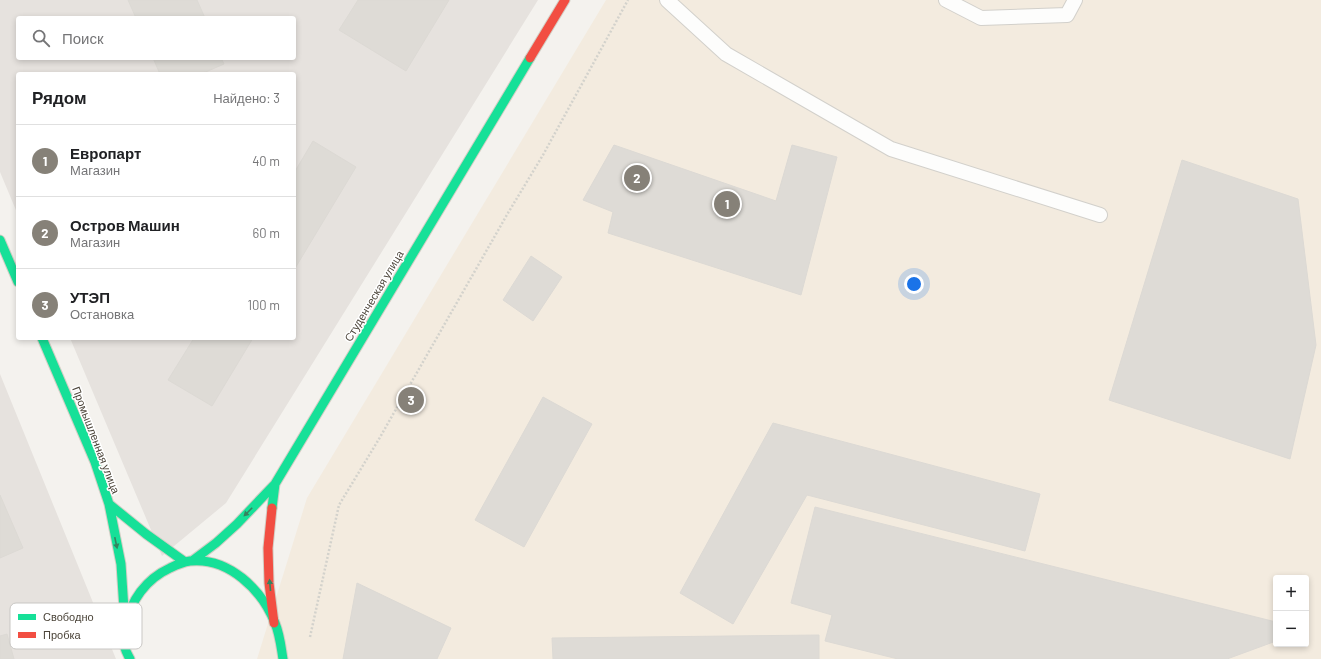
<!DOCTYPE html>
<html lang="ru">
<head>
<meta charset="utf-8">
<style>
	:root { --surface:#fff; --page:#f6f6f6; --text:#202124; --muted:#757577; --line:#e0e0e0; --accent:#868178 }
	body { margin:0; font-family:Barlow,sans-serif; background:var(--page); color:var(--text) }
	.controls { position:absolute; right:12px; bottom:12px; display:grid; overflow:hidden; border-radius:4px; box-shadow:0 2px 6px #0003 }
	.controls button { width:36px; height:36px; display:grid; place-items:center; padding:0; border:0; border-bottom:1px solid var(--line); background:var(--surface); color:var(--text); font:20px sans-serif }
	.you { position:absolute; left:914px; top:284px; width:14px; height:14px; margin:-10px; border:3px solid #fff; border-radius:50%; background:#1a73e8; box-shadow:0 0 0 6px #1a73e833 }
	.badge { display:grid; place-items:center; width:26px; height:26px; border-radius:50%; background:var(--accent); color:#fff; font-size:13px; font-weight:700 }
	.pin { position:absolute; translate:-50% -50%; border:2px solid #fff; box-shadow:0 1px 4px #0006 }
	.list { margin:0; padding:0; list-style:none }
	h2 { display:flex; justify-content:space-between; align-items:center; height:52px; margin:0; padding:0 16px; font-size:17px }
	h2 small { font-size:13px; font-weight:400; color:var(--muted) }
	.list li { display:grid; grid-template-columns:26px 1fr auto; gap:12px; align-items:center; box-sizing:border-box; height:72px; padding:0 16px; border-top:1px solid var(--line) }
	.list b { display:block; font-size:15px; white-space:nowrap }
	.list p { margin:0; font-size:13px; white-space:nowrap; color:var(--muted) }
	.list em { font-size:13px; font-style:normal; color:var(--muted) }
	.icon { flex:none; width:22px; height:22px; fill:none; stroke:currentColor; stroke-width:2; stroke-linecap:round; stroke-linejoin:round }
	.map { position:relative; flex:none; width:1321px; height:659px; overflow:hidden }
	.search { position:absolute; background:var(--surface); box-shadow:0 2px 6px #0003; left:16px; top:16px; width:280px; height:44px; display:flex; align-items:center; gap:10px; box-sizing:border-box; padding:0 14px; border-radius:4px; color:var(--muted); font-size:15px }
	.panel { position:absolute; background:var(--surface); box-shadow:0 2px 6px #0003; left:16px; top:72px; width:280px; height:268px; border-radius:4px }
	.map>svg:first-child { display:block }
</style>
</head>
<body>
<div class="map">
<svg width="1321" height="659" viewBox="0 0 1321 659">
	<rect width="100%" height="100%" fill="#f4f2ee"/>
	<path fill="#f3ebdf" fill-rule="evenodd" d="M606,0H1321V659H257L307,498ZM1276,578H1306V644H1276Z"/>
	<path fill="#e6e2de" fill-rule="evenodd" d="M0,0H538L226,503L162,556L70,338H294V74H18V215L0,172ZM18,18H294V58H18Z
		M0,374L116,659H0Z"/>
	<path fill="#dedbd6" stroke="#dcd9d4" d="M128,0H197L205,18H136Z
		M358,0H449L406,71L339,30Z
		M153,58H221L224,64L201,74H160Z
		M313,141L356,167L294,270V173Z
		M614,145L776,201L792,145L837,157L801,295L608,233L613,212L583,200Z
		M1182,160L1298,199L1316,345L1290,459L1109,400Z
		M531,256L562,277L533,321L503,300Z
		M194,338H253L212,406L168,380Z
		M543,397L592,424L524,547L475,520Z
		M773,423L1040,494L1025,551L807,495L733,624L680,593Z
		M0,495L23,548L0,558Z
		M815,507L1276,622V641L1227,659H898L825,641L832,615L791,603Z
		M357,583L451,628L437,659H343Z
		M7,634L14,659H0V636Z
		M819,635V659H553L552,638Z"/>
	<g fill="none" stroke-linecap="round" stroke-linejoin="round">
		<defs>
			<path id="lane" d="M667,0L726,54L891,149L1100,215
				M946,0L981,18L1067,15L1075,0"/>
			<path id="fast" d="M0,240L18,282
				M42,338L95,462L109,504L121,564L125,625
				M109,504L146,534L185,562
				M272,508L275,484L530,58
				M192,561L216,543L237,524L275,484
				M130,659C128,655 126,652 125,648C124,641 125,633 126,626C130,601 146,579 170,568C176,565 183,562 190,561C229,557 262,590 275,623C280,635 281,647 283,659"/>
			<path id="jam" d="M530,58L565,0
				M272,508L268,548L269,583L274,623"/>
		</defs>
		<use href="#lane" stroke="#d2d0cb" stroke-width="16"/>
		<use href="#fast" stroke="#d3cfc5" stroke-width="11"/>
		<use href="#jam" stroke="#d3cfc5" stroke-width="11"/>
		<path stroke="#d3d2cc" stroke-width="2.5" stroke-dasharray="2 2" stroke-linecap="butt" d="M310,637L339,505L379,439L508,213L543,155L628,0"/>
		<use href="#lane" stroke="#fdfdfc" stroke-width="14"/>
		<use href="#fast" stroke="#16e098" stroke-width="9"/>
		<use href="#jam" stroke="#f24e42" stroke-width="9"/>
	</g>
	<defs><path id="oneway-solid" d="M-6-.8H1V-3.2L6.5 0L1 3.2V.8H-6Z"/></defs>
	<g fill="#36825f">
		<use href="#oneway-solid" transform="translate(248 512) rotate(135)"/>
		<use href="#oneway-solid" transform="translate(116 543) rotate(78)"/>
		<use href="#oneway-solid" transform="translate(270 585) rotate(-95)"/>
	</g>
	<g text-anchor="middle" stroke-width="3" stroke-linejoin="round" paint-order="stroke">
		<g font-size="11" fill="#4b4439" stroke="#fff">
			<text transform="translate(374 296) rotate(-59)" y="4">Студенческая улица</text>
			<text transform="translate(96 440) rotate(69)" y="4">Промышленная улица</text>
		</g>
	</g>
	<rect x="10" y="603" width="132" height="46" rx="6" fill="#fff" stroke="#c9c7c4" stroke-width="1"/>
	<rect x="18" y="614" width="18" height="6" fill="#16e098"/>
	<rect x="18" y="632" width="18" height="6" fill="#f24e42"/>
	<g font-size="11" fill="#4b4439">
		<text x="43" y="621">Свободно</text>
		<text x="43" y="639">Пробка</text>
	</g>
</svg>
<div class="controls">
<button>+</button>
<button>−</button>
</div>
<div class="you"></div>
<div class="pin badge" style="left:727px;top:204px">1</div>
<div class="pin badge" style="left:637px;top:178px">2</div>
<div class="pin badge" style="left:411px;top:400px">3</div>
<div class="search"><svg class="icon" aria-label="search" viewBox="0 0 24 24"><circle cx="10" cy="10" r="6"/><path d="M15 15l6 6"/></svg>Поиск</div>
<section class="panel">
<h2>Рядом<small>Найдено: 3</small></h2>
<ul class="list">
<li><span class="badge">1</span><div><b>Европарт</b><p>Магазин</p></div><em>40 m</em></li>
<li><span class="badge">2</span><div><b>Остров Машин</b><p>Магазин</p></div><em>60 m</em></li>
<li><span class="badge">3</span><div><b>УТЭП</b><p>Остановка</p></div><em>100 m</em></li>
</ul>
</section>
</div>
</body>
</html>
